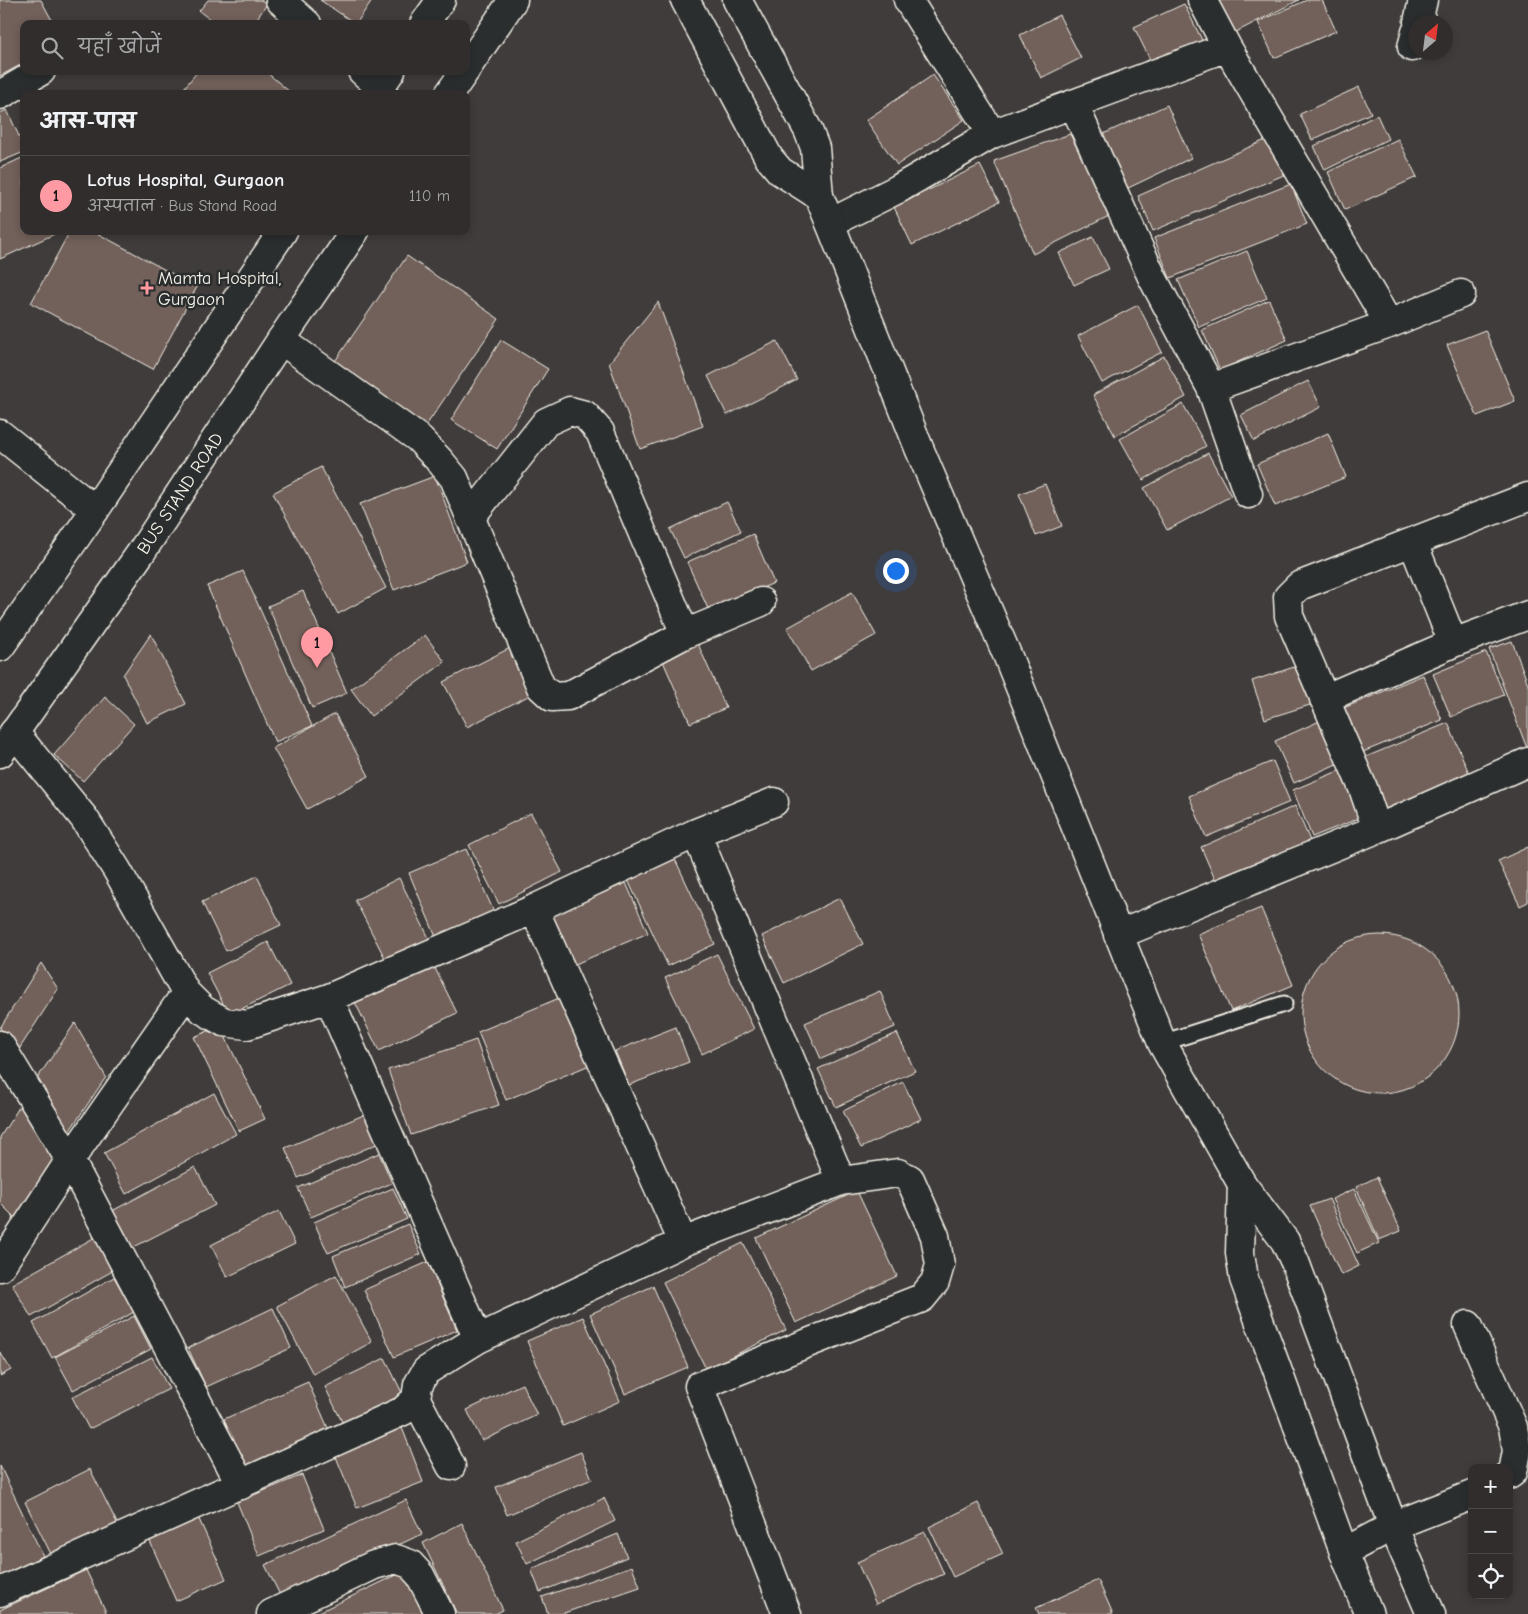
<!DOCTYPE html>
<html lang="hi">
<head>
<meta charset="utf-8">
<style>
	:root { --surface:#302d2c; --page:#383534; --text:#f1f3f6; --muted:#a8a8a9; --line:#4b4948; --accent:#ff9aa2 }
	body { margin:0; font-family:"Comic Neue","Playpen Sans Deva",sans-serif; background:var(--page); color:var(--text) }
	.controls { position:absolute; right:15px; bottom:15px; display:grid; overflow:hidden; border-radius:10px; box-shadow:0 2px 8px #0003 }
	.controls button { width:45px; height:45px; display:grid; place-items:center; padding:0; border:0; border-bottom:1px solid var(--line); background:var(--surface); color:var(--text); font:25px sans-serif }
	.compass { position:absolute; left:1408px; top:15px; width:45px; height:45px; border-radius:50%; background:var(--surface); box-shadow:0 2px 8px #0003; rotate:28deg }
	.you { position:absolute; left:895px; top:570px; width:18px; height:18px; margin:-12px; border:4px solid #fff; border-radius:50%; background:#1a73e8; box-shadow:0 0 0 8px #1a73e833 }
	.badge { display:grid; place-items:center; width:32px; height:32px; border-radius:50%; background:var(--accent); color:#111; font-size:16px; font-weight:700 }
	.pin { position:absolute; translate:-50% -41px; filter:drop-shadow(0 1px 2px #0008) }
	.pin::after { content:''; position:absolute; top:26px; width:18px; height:15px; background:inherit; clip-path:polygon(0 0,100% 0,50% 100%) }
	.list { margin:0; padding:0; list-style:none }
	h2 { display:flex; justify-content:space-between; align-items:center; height:65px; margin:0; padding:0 20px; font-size:21px }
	h2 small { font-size:16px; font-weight:400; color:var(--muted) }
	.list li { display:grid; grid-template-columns:32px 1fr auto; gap:15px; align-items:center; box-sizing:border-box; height:80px; padding:0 20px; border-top:1px solid var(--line) }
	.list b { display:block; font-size:19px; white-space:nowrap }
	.list p { margin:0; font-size:16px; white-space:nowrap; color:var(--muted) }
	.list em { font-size:16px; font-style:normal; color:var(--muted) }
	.icon { flex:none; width:28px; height:28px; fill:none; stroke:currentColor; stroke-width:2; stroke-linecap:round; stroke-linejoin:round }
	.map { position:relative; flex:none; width:1528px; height:1614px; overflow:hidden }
	.search { position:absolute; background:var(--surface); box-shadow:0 2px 8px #0003; left:20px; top:20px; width:450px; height:55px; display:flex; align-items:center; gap:12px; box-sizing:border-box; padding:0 18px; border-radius:10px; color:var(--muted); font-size:19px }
	.panel { position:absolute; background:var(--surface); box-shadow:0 2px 8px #0003; left:20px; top:90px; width:450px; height:145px; border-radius:10px }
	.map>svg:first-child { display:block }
</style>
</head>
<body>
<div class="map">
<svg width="1528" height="1614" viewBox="0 0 1528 1614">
	<rect width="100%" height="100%" fill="#403c3b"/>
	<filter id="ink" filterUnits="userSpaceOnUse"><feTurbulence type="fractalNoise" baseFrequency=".02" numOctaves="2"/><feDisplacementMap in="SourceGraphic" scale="10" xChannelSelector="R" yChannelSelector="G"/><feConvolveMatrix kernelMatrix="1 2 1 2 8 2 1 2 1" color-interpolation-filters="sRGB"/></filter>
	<g filter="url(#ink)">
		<path fill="#72605a" stroke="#f4f1e8" d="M0,0H41L54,24H24V63L0,76Z
			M208,0H261L267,4L253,24H216L199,11Z
			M320,0H372L356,24Z
			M1212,0H1299L1230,35Z
			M1307,0H1322L1336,31L1274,58L1258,22Z
			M1184,4L1205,46L1155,70L1134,27Z
			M1059,15L1081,58L1041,78L1020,35Z
			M198,71H265L291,93L290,94H179Z
			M933,75L964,120L897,165L866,120Z
			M1359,87L1371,113L1312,140L1300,114Z
			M1167,105L1191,158L1126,189L1101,135Z
			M7,110L24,147V152L0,162V113Z
			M1377,115L1388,139L1325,170L1314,146Z
			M1070,134L1111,215L1033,254L994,161Z
			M1270,138L1286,174L1153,231L1138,196Z
			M1398,139L1417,177L1345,210L1328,172Z
			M24,157V231H61L0,259V168Z
			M980,165L999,202L912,245L894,207Z
			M1291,184L1307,224L1170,278L1154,238Z
			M70,231H93L197,287L153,369L31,303Z
			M1093,237L1109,269L1074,285L1059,253Z
			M1247,251L1267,298L1199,327L1178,280Z
			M407,256L499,319L423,430L331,367Z
			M1269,300L1287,340L1220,370L1202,330Z
			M658,302L703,426L640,449L609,363Z
			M1138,305L1162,352L1102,383L1078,336Z
			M1485,330L1515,401L1477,416L1447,345Z
			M501,340L548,369L497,449L451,420Z
			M777,341L797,380L727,415L708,376Z
			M1164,356L1186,397L1115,436L1093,395Z
			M1308,381L1321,407L1254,441L1241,415Z
			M1183,404L1206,446L1143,480L1120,439Z
			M1328,433L1346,477L1275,506L1257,464Z
			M1208,453L1231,496L1167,530L1144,488Z
			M321,467L386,588L338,614L273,493Z
			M435,476L467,562L394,590L360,504Z
			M1045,484L1062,526L1036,536L1019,494Z
			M727,502L741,531L684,558L670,529Z
			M753,534L774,583L709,611L687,562Z
			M243,571L312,726L275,742L207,586Z
			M303,591L347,693L312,708L268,606Z
			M852,592L876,635L811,671L787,628Z
			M151,634L186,704L147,723L123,675Z
			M425,635L445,662L371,716L351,689Z
			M1512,641L1528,684V751L1489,649Z
			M698,644L726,708L690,723L662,659Z
			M510,648L534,693L467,727L443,682Z
			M1486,652L1504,695L1451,717L1433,674Z
			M1300,665L1313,704L1265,719L1252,681Z
			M1423,675L1442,720L1353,756L1334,712Z
			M105,697L134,724L83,781L54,755Z
			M335,714L369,776L307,809L273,748Z
			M1322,720L1341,762L1294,783L1275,741Z
			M1448,723L1471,778L1378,815L1356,761Z
			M1273,761L1290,802L1206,837L1189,796Z
			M1348,767L1367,815L1312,837L1293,790Z
			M1295,806L1311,843L1217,884L1201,847Z
			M531,813L562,872L499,904L469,845Z
			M1528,847V902L1520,906L1498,861Z
			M466,849L494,912L436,937L409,873Z
			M674,857L715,944L668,966L627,878Z
			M257,876L281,925L226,951L202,902Z
			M399,878L432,944L389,966L355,900Z
			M626,883L648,933L573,965L551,915Z
			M840,898L863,944L784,983L762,936Z
			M1261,908L1293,985L1231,1011L1198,934Z
			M1301 1014a79 79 0 1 1 158 0a79 79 0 1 1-158 0Z
			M268,942L290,985L229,1015L207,973Z
			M717,954L754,1029L702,1054L665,978Z
			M41,963L58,989L16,1054L0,1028Z
			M433,964L457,1013L379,1051L355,1002Z
			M880,991L895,1027L821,1059L805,1023Z
			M564,996L592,1064L506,1100L478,1032Z
			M75,1023L106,1077L64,1139L32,1086Z
			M220,1026L265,1119L239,1131L194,1037Z
			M676,1027L689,1062L629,1085L615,1051Z
			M897,1033L915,1071L836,1107L818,1069Z
			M476,1040L499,1105L411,1135L388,1070Z
			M903,1082L921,1119L861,1148L843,1111Z
			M214,1093L236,1134L126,1194L104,1153Z
			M25,1098L60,1153L18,1221L0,1203V1137Z
			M366,1114L379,1143L298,1178L285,1148Z
			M379,1153L392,1183L311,1217L298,1188Z
			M195,1167L215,1205L132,1248L112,1211Z
			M1377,1177L1401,1231L1379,1240L1356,1187Z
			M393,1188L407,1219L328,1253L314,1222Z
			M1354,1189L1379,1243L1357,1253L1332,1199Z
			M857,1191L897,1276L796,1323L756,1238Z
			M1329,1199L1359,1266L1341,1275L1310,1206Z
			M279,1211L295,1244L227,1277L211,1245Z
			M408,1224L421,1254L345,1287L333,1256Z
			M97,1236L116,1269L31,1317L12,1284Z
			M743,1243L786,1330L706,1369L663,1282Z
			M428,1262L457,1330L394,1357L364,1290Z
			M336,1275L372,1342L313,1374L277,1306Z
			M114,1277L134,1312L52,1358L33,1323Z
			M653,1286L688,1367L625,1394L590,1314Z
			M273,1308L291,1348L206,1387L188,1348Z
			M134,1316L151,1349L73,1390L55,1357Z
			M583,1317L620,1401L563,1426L527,1341Z
			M0,1352L11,1370L0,1376Z
			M152,1357L169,1389L89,1429L72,1397Z
			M385,1358L407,1403L347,1432L325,1387Z
			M308,1382L331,1435L247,1471L224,1419Z
			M522,1384L537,1415L482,1441L467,1410Z
			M401,1425L423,1482L357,1508L334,1452Z
			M581,1452L592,1479L507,1515L496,1487Z
			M0,1466L43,1556L0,1576Z
			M90,1469L118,1525L53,1558L25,1502Z
			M302,1475L324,1529L259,1556L237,1502Z
			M604,1498L615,1521L527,1564L516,1541Z
			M406,1500L422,1534L282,1599L265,1565Z
			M978,1503L1003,1554L953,1577L929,1527Z
			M198,1517L226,1579L176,1601L149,1539Z
			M462,1523L503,1610L495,1614H457L423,1543Z
			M925,1532L944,1574L876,1604L857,1562Z
			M618,1534L627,1557L540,1592L531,1569Z
			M632,1566L640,1587L561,1614H548L542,1597Z
			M86,1570L107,1614H0V1610Z
			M405,1571L426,1614H320L319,1612Z
			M1098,1580L1113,1614H1039L1036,1608Z"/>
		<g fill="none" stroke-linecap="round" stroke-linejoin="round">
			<defs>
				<path id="lane" d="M1162,1043L1284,1004"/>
				<path id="street" d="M280,0L307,24
					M908,0L992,134
					M1202,0L1227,47L1389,324
					M1418,22L1423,0
					M1412,47L1416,32
					M362,71L380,87
					M0,95L41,71
					M1074,105L1152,277L1211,388L1248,494
					M830,223L898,189L992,134L1227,47
					M281,340L418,438L440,461L454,478L541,687L552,697L568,696L685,634L761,602
					M1211,388L1389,324L1461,294
					M0,434L95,510
					M470,518L546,422L570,411L585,415L600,432L685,634
					M1413,543L1453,643
					M1324,699L1453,643L1528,615
					M14,732L84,818L117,870L186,993L203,1010L224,1022L247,1025L329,998L534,909L696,833L774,802
					M1377,829L1363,788L1289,616L1288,597L1299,586L1528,497
					M696,833L841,1181
					M534,909L683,1242
					M1118,935L1377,829L1528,762
					M329,998L478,1339
					M0,1045L70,1160L241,1485
					M0,1267L70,1160L186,993
					M1468,1325L1513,1427L1517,1451L1513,1472L1509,1475
					M416,1399L451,1466
					M1344,1552L1393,1526L1472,1495
					M0,1592L403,1411L416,1399L418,1385L426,1371L478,1339L683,1242L841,1181L898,1173L910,1179L935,1236L940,1265L935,1282L922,1298L699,1386L787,1614
					M271,1614L374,1565L396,1559L410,1564L420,1575L440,1614"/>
				<g id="secondary">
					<path d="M685,0L769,158L780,171L819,196"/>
					<path d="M737,0L808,130L815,148L819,196L830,223L919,448L1008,657L1162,1043L1242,1184L1285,1241L1295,1262L1393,1526L1431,1614"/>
					<path d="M424,24L441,0"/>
					<path d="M466,69L513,0"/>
					<path d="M375,94L391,71"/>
					<path d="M449,94L465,71"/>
					<path d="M0,647L95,510L283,231"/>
					<path id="s1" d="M0,753L140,554L281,340L355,231"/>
					<path d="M1242,1184L1240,1253L1244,1279L1344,1552L1369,1614"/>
				</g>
			</defs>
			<use href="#lane" stroke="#f4f1e8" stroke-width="19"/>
			<use href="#street" stroke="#f4f1e8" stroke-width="31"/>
			<use href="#secondary" stroke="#f4f1e8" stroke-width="31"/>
			<use href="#lane" stroke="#2a2d2e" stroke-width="15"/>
			<use href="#street" stroke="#2a2d2e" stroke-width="28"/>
			<use href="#secondary" stroke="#2a2d2e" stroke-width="28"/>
		</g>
	</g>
	<path fill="#ff9aa2" stroke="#2a2d2e" stroke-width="2" d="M144.5 280.5h5v5h5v5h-5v5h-5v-5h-5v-5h5z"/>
	<g text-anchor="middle" stroke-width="5" stroke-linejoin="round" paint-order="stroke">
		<g font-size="18" fill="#f4f1e8" stroke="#2a2d2e" text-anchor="start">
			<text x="158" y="284">Mamta Hospital,<tspan x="158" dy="21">Gurgaon</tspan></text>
		</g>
		<g font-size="18" fill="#f4f1e8" stroke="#2a2d2e">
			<text dy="6" stroke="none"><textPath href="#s1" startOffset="316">BUS STAND ROAD</textPath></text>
		</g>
	</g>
</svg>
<div class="controls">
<button>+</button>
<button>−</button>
<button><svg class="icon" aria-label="locate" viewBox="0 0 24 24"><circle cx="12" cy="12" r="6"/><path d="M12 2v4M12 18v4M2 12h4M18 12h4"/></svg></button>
</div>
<svg class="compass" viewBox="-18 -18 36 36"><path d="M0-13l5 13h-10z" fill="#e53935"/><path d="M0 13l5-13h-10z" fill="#a8a8a9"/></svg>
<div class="you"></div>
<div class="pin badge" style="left:317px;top:668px">1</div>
<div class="search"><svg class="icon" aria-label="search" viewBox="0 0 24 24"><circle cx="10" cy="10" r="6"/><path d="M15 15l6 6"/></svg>यहाँ खोजें</div>
<section class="panel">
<h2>आस-पास<small></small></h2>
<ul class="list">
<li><span class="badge">1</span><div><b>Lotus Hospital, Gurgaon</b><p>अस्पताल · Bus Stand Road</p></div><em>110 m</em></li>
</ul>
</section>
</div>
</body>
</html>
